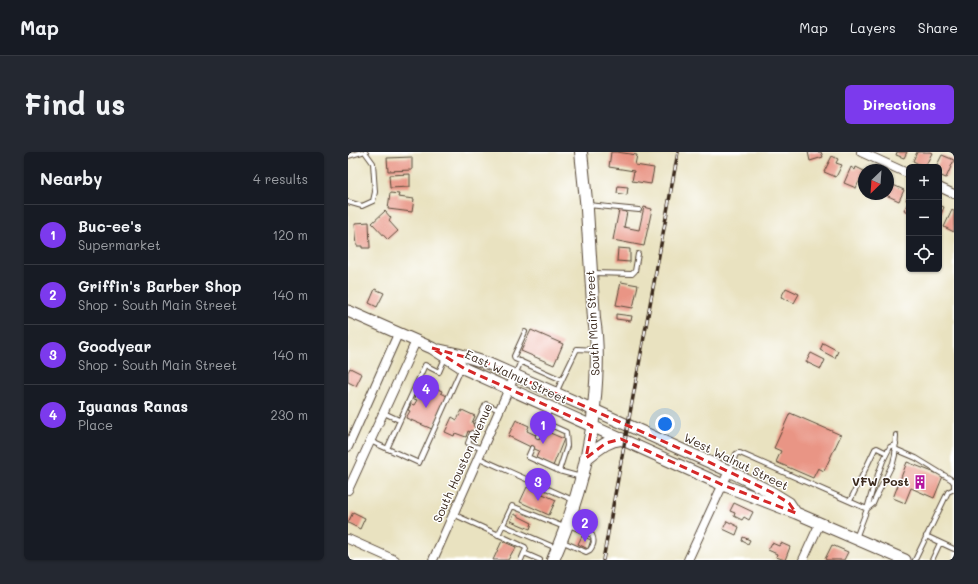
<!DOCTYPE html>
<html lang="en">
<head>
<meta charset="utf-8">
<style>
	:root { --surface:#171b24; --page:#242831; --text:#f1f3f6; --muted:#9ea1a6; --line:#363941; --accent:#7c3aed }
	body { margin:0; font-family:Mali,sans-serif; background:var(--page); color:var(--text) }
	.controls { position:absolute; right:12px; top:12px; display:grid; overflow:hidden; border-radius:6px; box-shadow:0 1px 3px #0004 }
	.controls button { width:36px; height:36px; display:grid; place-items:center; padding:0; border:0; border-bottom:1px solid var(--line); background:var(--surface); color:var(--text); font:20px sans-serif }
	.compass { position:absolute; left:510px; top:12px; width:36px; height:36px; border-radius:50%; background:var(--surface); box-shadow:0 1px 3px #0004; rotate:205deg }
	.you { position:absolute; left:317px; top:272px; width:14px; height:14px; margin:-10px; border:3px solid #fff; border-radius:50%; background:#1a73e8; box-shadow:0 0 0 6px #1a73e833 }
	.badge { display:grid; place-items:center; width:26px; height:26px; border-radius:50%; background:var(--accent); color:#fff; font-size:13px; font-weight:700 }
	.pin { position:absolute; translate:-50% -33px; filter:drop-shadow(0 1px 2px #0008) }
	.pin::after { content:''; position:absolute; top:21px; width:14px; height:12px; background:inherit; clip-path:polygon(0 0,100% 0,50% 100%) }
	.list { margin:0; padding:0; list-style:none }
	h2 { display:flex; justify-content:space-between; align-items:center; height:52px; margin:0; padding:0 16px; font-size:17px }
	h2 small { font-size:13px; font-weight:400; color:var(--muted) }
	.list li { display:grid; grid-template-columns:26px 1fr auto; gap:12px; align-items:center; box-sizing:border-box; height:60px; padding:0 16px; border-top:1px solid var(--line) }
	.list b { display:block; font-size:15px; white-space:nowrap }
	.list p { margin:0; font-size:13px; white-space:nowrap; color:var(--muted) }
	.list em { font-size:13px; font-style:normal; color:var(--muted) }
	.icon { flex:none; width:22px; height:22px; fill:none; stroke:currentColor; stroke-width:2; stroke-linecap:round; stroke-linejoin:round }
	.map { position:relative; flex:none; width:606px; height:408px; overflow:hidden; border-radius:6px }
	header { display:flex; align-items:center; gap:24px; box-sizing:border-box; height:56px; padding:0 20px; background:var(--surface); border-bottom:1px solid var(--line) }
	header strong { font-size:19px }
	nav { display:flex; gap:22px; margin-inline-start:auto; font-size:14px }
	.intro { display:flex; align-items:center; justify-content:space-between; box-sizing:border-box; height:96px; padding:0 24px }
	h1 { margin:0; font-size:28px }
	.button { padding:10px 18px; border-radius:6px; background:var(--accent); color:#fff; font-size:14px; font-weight:700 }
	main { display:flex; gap:24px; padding:0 24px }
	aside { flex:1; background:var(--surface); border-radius:6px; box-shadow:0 1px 3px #0004 }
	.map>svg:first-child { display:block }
</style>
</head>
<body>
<header>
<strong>Map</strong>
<nav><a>Map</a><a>Layers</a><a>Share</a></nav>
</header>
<div class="intro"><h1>Find us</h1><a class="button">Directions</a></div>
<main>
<aside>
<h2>Nearby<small>4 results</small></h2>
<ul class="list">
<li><span class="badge">1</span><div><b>Buc-ee's</b><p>Supermarket</p></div><em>120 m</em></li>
<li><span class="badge">2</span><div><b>Griffin's Barber Shop</b><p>Shop · South Main Street</p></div><em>140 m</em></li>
<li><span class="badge">3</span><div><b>Goodyear</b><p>Shop · South Main Street</p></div><em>140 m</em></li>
<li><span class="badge">4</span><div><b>Iguanas Ranas</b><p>Place</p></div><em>230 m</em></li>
</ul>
</aside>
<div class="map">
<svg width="606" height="408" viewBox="0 0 606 408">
	<rect width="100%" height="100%" fill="#fff"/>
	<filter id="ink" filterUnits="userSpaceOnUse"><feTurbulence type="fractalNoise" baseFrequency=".025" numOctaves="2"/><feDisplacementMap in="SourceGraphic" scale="8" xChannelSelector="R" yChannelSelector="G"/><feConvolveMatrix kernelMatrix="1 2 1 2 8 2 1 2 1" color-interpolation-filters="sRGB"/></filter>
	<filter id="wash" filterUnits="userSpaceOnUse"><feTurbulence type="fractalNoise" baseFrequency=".012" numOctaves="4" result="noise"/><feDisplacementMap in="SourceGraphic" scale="16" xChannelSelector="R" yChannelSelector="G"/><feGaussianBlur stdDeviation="0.9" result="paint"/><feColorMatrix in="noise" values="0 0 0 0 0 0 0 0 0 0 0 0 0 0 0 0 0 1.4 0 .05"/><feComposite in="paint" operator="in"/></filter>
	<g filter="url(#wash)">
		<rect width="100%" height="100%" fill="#e9e2c0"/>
		<g id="blocks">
			<path fill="#e99585" d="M263,0H269L289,3L287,13L306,16L303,32L284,29L286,19L261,15Z
				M460,0H473L475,5L462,9Z
				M549,0H559L556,6L548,3Z
				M569,0H582L584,1L577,15L565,9Z
				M594,3L606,8L598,26L591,23L593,20L591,19V15H588Z
				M484,4L490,7L488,11L494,13L488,25L476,20Z
				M64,5V18L40,19L39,6Z
				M503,15L507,18L508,15L516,19L508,36L496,31Z
				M62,22V35L42,36L41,23Z
				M543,32L556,38L551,49L538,43V42H540V38Z
				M270,34L280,35L279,43L269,41Z
				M42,41L51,42L50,45L66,47L64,60L40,57Z
				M561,42V60L556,58L561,49L558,48Z
				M591,53L596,55L591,67Z
				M296,55L304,57L296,94L265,88L271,58L279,60L276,75L291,78Z
				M604,58L606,59V80L596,75Z
				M37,59L43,66L41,69L50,79L40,88L24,71Z
				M21,70L22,96H14V94H9L7,71Z
				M270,96L282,97V110L269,109Z
				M273,130L290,133L285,156L268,153Z
				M438,136L451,142L446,151L433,145Z
				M27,137L36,141L29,155L21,151Z
				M268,162L284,164L283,169L268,167Z
				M183,178L215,192L206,213L173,199Z
				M475,191L490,199L487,206L472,198Z
				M463,201L477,208L473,217L458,210Z
				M2,216L14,222L8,234L0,230V220Z
				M74,230L94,239L93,241L99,244L84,277L58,266L62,259L60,258L63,252L66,253L69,248L66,247L68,240L71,242L74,237L71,236Z
				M114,258L127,264L124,271L129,273L125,281L120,279L118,285L107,281L106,284L97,280L104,265L109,268Z
				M442,261L493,283L476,319L470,316L465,326L428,310L433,299L426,296Z
				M168,268L181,274L179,279L196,287L200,280L216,287L205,314L188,306L191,299L160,284Z
				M559,310L595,324L586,346L563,336L557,351L545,346Z
				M179,335L208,348L201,363L172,350Z
				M386,351L405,360L401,368L396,365L394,368L386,364L387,361L382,359Z
				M5,360L17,366L12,377L0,371Z
				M166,362L184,371L182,377L163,369Z
				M379,369L391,375L388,383L375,377Z
				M234,384L243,388L240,397L230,392Z
				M395,385L402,388L400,392L394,389Z
				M154,389L168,395L166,400L165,399L160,408H145Z
				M424,391L431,394L433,391L442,395L437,408L428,405L429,402L420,398Z
				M484,393L500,400L496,408H479L477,407Z"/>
		</g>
	</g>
	<g filter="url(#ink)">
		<use href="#blocks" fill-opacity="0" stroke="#554636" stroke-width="1"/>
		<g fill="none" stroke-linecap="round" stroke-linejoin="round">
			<defs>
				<path id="lane" d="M0,4L14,0
					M0,50L14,54L25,49L27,40L25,11L17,0
					M240,53L291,58
					M245,121L284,122L287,119L290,102
					M177,180L166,204L167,207L214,228L229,197L248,198
					M167,223L173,209
					M208,241L214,228
					M36,261L51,268
					M196,270L218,280L219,294L211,319
					M128,273L138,252L151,258
					M124,281L120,291L134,297
					M190,284L202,257
					M22,289L71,311L114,215
					M184,296L180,305L211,319L233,325
					M39,297L77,213L91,220L97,206
					M547,297L568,306L604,328L606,331V337
					M131,306L225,348
					M382,317L388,302L390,301H392L519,357L525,336L535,309L542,295L548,292
					M502,349L527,297L529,296L539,301
					M105,362L177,395L178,397L176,401L192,408
					M150,383L155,373
					M578,384L606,397
					M508,386L519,357L525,352L528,345L545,311L547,303L548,283
					M213,389L238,400L242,398C246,393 247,389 244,383L221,373
					M208,396L155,373L164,354L216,375
					M173,408L176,401
					M567,408L600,340L606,337
					M584,408L592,391"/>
				<path id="street" d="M513,0L561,22
					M591,35L606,42
					M0,295L50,182
					M0,338L68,189
					M0,387L47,408
					M85,408L167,223
					M340,408L381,319
					M455,408L472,371"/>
				<path id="secondary" d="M0,159L84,196L117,217L375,333L448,361L557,408
					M92,198L110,202L139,211L246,258L381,319L423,340L441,351L447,360"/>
				<path id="primary" d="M238,306C249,298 259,288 273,287
					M205,408C222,368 236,326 243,282C245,274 245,264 246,255C249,226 251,196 246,167L239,58L233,0"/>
			</defs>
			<use href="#lane" stroke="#554636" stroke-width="6"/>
			<use href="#street" stroke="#554636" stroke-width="10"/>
			<use href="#secondary" stroke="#554636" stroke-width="13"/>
			<use href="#primary" stroke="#554636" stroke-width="14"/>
			<use href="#lane" stroke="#fff" stroke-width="4"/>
			<use href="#street" stroke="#fff" stroke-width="8"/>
			<use href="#secondary" stroke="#fff" stroke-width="11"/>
			<use href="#primary" stroke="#fff" stroke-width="12"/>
			<defs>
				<path id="rail" d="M255,408L330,0"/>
			</defs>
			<use href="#rail" stroke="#3b2a1e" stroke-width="3.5"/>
			<use href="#rail" stroke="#fff" stroke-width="2" stroke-dasharray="6" stroke-linecap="butt"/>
		</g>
	</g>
	<path fill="none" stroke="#d62828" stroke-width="3" stroke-dasharray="8 5" stroke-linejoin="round" d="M84,196L139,211L346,303L423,340L441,351L448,361L375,333L273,287L258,291L238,306L244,274L117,217Z"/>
	<defs>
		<symbol id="building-bare" viewBox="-9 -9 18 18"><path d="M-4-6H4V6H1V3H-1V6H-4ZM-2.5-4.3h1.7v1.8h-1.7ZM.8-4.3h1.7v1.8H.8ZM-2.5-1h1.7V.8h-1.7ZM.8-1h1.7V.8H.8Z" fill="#b5179e" stroke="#fff" stroke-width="2.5" paint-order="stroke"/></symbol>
	</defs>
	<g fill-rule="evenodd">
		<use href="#building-bare" x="562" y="320" width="20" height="20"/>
	</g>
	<g text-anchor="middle" stroke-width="3" stroke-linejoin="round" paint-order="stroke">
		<g font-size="12" fill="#3b2a1e" stroke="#fff">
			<text transform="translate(245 171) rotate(-93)" y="4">South Main Street</text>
			<text transform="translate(168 225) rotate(25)" y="4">East Walnut Street</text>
			<text transform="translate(388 310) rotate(26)" y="4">West Walnut Street</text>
			<text transform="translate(115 311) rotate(-66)" y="4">South Houston Avenue</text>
		</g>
		<g font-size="12" font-weight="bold" fill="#3b2a1e" stroke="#fff" text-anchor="end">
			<text x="561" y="334">VFW Post</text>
		</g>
	</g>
</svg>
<div class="controls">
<button>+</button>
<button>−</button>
<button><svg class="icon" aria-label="locate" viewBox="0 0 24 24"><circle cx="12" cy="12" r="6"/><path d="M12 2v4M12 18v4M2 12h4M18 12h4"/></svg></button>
</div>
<svg class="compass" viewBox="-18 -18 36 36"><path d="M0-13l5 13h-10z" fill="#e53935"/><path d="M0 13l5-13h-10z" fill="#9ea1a6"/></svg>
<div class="you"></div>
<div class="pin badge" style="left:195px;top:292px">1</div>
<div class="pin badge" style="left:237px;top:390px">2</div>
<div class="pin badge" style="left:190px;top:349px">3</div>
<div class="pin badge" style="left:78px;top:256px">4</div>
</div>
</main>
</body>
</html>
